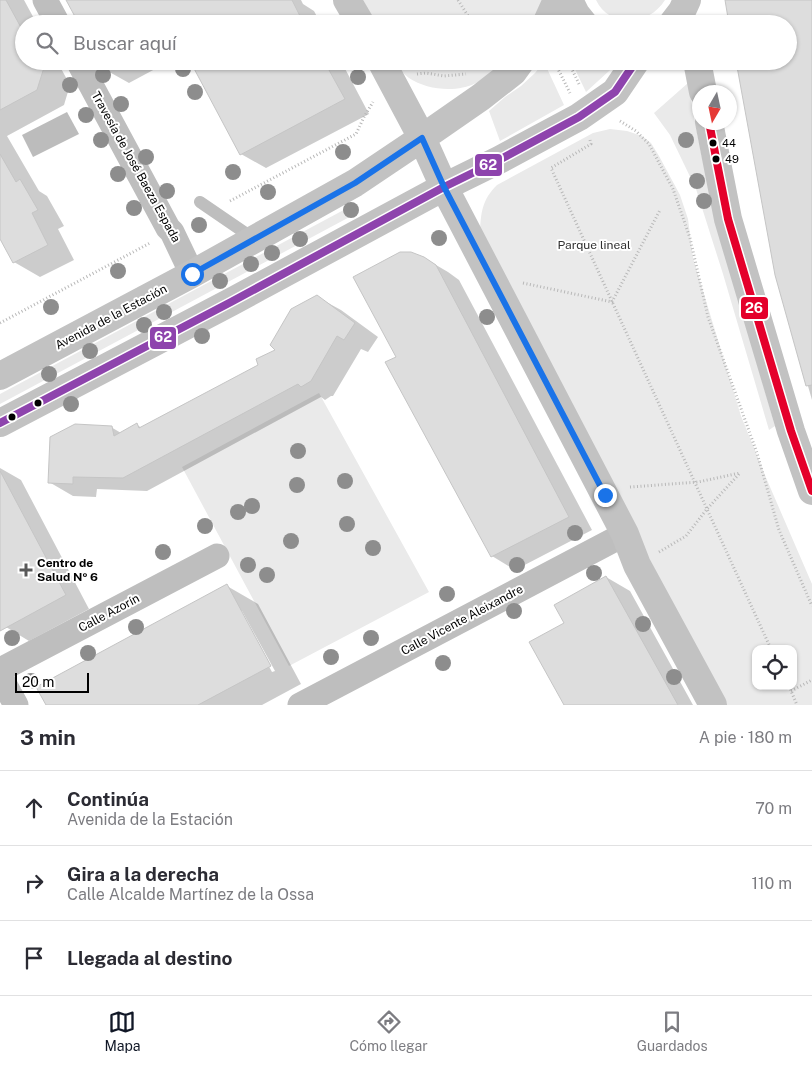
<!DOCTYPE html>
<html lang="es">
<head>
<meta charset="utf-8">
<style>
	:root { --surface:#fff; --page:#f7f7f7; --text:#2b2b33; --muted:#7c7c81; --line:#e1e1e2; --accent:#111827 }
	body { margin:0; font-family:"Public Sans",sans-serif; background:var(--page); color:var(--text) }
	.controls { position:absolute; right:15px; bottom:15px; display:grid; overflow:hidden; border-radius:10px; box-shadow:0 1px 4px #0004 }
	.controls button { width:45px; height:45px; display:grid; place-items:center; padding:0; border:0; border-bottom:1px solid var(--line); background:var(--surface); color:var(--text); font:25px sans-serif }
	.compass { position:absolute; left:692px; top:85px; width:45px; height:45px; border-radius:50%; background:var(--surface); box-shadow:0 1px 4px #0004; rotate:189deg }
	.scale { position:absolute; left:15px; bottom:12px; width:74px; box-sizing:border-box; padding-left:5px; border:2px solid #000; border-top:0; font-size:14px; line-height:18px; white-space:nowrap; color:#000; -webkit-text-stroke:4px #fff; paint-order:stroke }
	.stop { position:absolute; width:15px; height:15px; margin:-11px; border:4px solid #1a73e8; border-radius:50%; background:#fff }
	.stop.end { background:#1a73e8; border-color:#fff; box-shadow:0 1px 5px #0008 }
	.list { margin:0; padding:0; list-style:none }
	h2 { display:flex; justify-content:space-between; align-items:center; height:65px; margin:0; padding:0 20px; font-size:21px }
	h2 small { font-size:16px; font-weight:400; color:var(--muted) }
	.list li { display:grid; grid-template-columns:32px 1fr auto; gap:15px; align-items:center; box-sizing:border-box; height:75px; padding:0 20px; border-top:1px solid var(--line) }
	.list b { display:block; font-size:19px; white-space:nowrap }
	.list p { margin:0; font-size:16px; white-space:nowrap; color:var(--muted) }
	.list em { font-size:16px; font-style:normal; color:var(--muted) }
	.icon { flex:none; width:28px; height:28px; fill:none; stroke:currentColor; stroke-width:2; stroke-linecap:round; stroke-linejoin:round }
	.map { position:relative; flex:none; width:812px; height:705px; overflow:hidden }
	.search { position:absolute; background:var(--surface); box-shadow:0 1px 4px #0004; left:15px; right:15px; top:15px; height:55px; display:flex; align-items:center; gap:12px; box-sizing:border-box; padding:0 18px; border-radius:28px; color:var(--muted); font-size:19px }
	.sheet { height:290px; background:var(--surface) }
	nav { display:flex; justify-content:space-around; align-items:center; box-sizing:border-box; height:70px; border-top:1px solid var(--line); background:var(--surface); font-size:14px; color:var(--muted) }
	nav a { display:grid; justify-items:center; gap:2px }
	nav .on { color:var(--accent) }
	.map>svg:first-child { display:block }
</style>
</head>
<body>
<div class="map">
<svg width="812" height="705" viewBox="0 0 812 705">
	<rect width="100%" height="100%" fill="#fff"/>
	<path fill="#eaeaea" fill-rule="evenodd" d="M363,0H543L533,24H376Z
		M596,0H665C649,26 610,29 596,0Z
		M392,61H504C495,68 486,78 476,83C456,93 427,90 409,78C402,73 397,67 392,61Z
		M571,61H620L586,92Z
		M544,62L564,105L500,141L489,111L505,97L521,86L535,73Z
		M688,83C694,117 700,151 708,184C728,266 752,346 775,426L769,430L723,274L696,189L670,135L654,113Z
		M610,129L627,131L642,136L651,143L659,156L680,195L688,219L693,258L741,416L767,480L812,584V705H725L480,232C481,212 482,200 497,185L593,133ZM756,649H793V686H756Z
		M353,205L357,213L0,404V394Z
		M319,393L429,592L289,666L182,467Z"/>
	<path fill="#bcbcbc" d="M67,112L79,134L33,157L22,135Z"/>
	<path fill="#0003" fill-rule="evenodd" d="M0,0H24L37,24H24V61H57L70,85L64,105L7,136L39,191L47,196L64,226L58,229L74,260L40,277L14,262L0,237Z
		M68,0H301L303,4L314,11L321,24H80Z
		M726,0H812V400L776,275L788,61V24Z
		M100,61H170L129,83L104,69Z
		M192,61H341L369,114L266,168L241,154Z
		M424,258L448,272L459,280L592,530L515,570L492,556L398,358Z
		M317,297L341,310L378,337L368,352L361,349L333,396H331L325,400L321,397L147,491L97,489L96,497L73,496L49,482L111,427L121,433L137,425L142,428L260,365L278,350Z
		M0,468L21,480L89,609L29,641L6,627L0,617Z
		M606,577L630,591L693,705H565L566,624Z
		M227,586L258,604L301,684L262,705H48ZM239,611H242L275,671L272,672Z"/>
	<path fill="#ddd" stroke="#c5c5c5" d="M0,0H6L24,33V61H46L37,90L0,110Z
		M66,0H292L304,24H79Z
		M725,0H812V385L806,386L775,275L736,61H788V24H729Z
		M190,61H324L345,99L240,155Z
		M0,154L16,182L20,179L38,210L32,213L48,245L13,263L0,239Z
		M400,252H411L424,257L436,265L569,517L491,557L385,362L396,357L353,277Z
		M317,295L355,323L344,340L337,336L311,381L301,387L298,384L123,478L73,477V484L48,483L50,437L75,424L112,426L114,436L137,423L139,428L258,365L256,359L275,350L270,345L291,309Z
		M0,471L66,595L0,631Z
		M606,576L649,653L678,705H564L529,642L564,623L554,605Z
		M227,584L271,666L198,705H46L36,687Z"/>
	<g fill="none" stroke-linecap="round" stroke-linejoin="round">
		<path stroke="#b8b8b8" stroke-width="3" stroke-dasharray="1 2.5" stroke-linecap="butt" d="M458,0L473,24
			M554,61L570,93
			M568,61L580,86
			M417,74L426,73L444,76L466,74
			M620,121L636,131L649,144L673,189L690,238L708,317L757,453L779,530L812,606
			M590,140L591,144L551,168L771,649
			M230,201L356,134L364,117L373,102
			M523,283L612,302L660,210
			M0,323L150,243
			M630,487L698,482L740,473
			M659,552L686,536L707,509L740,473
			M789,686L797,705
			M791,691L812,680"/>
		<path stroke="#bebebe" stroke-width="12" d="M200,202L254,239"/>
		<path stroke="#bebebe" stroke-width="25" d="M45,0L58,24
			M78,61L168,228L172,232L192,274
			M0,670L217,556
			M0,676L16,705
			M300,705L625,534"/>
		<path stroke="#c2c2c2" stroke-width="28" d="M347,0L361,24
			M569,0L576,14L584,24
			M546,24L557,0
			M672,24L682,11L687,0
			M381,61L422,138L444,187L625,534L637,565L713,705
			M697,61L703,92
			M709,122L728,219L791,431L812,491
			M0,376L192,274L355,183L422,138L481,97L513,72L521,61
			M0,423L231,302L444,187L499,160L579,117L615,92L636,61"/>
		<defs>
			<path id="bus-1" d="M709,122L728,219L791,431L812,491"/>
			<path id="bus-2" d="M0,423L231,302L444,187L499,160L579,117L615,92L636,61"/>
		</defs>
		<use href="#bus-1" stroke="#fff" stroke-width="11"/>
		<use href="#bus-2" stroke="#fff" stroke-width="11"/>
		<use href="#bus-1" stroke="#e4002b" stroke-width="8"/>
		<use href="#bus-2" stroke="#8e44ad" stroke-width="8"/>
	</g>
	<g fill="#8d8d8d">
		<circle cx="183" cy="69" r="8"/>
		<circle cx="103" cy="75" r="8"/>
		<circle cx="358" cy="77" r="8"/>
		<circle cx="70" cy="85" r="8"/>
		<circle cx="195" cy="92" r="8"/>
		<circle cx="121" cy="104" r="8"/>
		<circle cx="86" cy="115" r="8"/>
		<circle cx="101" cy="140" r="8"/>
		<circle cx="686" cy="140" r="8"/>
		<circle cx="343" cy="152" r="8"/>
		<circle cx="146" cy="157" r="8"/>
		<circle cx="233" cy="172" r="8"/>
		<circle cx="118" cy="174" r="8"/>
		<circle cx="697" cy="181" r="8"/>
		<circle cx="167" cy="191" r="8"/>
		<circle cx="268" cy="192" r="8"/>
		<circle cx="704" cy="201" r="8"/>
		<circle cx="134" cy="208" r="8"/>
		<circle cx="351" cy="210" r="8"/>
		<circle cx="199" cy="225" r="8"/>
		<circle cx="439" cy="238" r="8"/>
		<circle cx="300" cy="239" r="8"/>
		<circle cx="272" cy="253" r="8"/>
		<circle cx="251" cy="264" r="8"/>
		<circle cx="118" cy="271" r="8"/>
		<circle cx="220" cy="281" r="8"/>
		<circle cx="51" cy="307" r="8"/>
		<circle cx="164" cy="312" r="8"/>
		<circle cx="487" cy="317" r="8"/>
		<circle cx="144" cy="325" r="8"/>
		<circle cx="202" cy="336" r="8"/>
		<circle cx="90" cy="351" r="8"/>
		<circle cx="49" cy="374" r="8"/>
		<circle cx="71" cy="404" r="8"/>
		<circle cx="298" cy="451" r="8"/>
		<circle cx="345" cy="481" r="8"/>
		<circle cx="297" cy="485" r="8"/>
		<circle cx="252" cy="506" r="8"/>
		<circle cx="238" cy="512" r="8"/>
		<circle cx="347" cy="524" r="8"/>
		<circle cx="205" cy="526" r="8"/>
		<circle cx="575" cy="533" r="8"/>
		<circle cx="291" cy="541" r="8"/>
		<circle cx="373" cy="548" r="8"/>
		<circle cx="163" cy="552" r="8"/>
		<circle cx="248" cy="565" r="8"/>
		<circle cx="517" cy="565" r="8"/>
		<circle cx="594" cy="573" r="8"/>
		<circle cx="267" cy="575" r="8"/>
		<circle cx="447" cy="594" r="8"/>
		<circle cx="514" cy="611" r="8"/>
		<circle cx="643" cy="624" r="8"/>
		<circle cx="136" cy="627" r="8"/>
		<circle cx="12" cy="638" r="8"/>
		<circle cx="371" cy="638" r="8"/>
		<circle cx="88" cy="653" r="8"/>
		<circle cx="331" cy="657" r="8"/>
		<circle cx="443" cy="663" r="8"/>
		<circle cx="674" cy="677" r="8"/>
		<circle cx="31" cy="681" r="8"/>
	</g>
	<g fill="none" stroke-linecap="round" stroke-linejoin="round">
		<path stroke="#1a73e8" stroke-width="6" d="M192,274L355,183L422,138L444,187L605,495"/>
	</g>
	<g fill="#000" stroke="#fff" stroke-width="2">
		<circle cx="713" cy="143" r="4.5"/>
		<circle cx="716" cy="159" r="4.5"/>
		<circle cx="38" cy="403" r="4.5"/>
		<circle cx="12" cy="417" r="4.5"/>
	</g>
	<path fill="#595959" stroke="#fff" stroke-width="2" d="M23.5 562.5h5v5h5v5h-5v5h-5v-5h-5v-5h5z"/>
	<g text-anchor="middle" stroke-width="4" stroke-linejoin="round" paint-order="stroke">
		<g font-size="11" fill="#000" stroke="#fff" text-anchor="start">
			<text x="722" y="147">44</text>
			<text x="725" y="163">49</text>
		</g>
		<g font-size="12" fill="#000" stroke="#fff">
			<text transform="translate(136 167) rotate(61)" y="4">Travesía de José Baeza Espada</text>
			<text transform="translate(111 317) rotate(-28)" y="4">Avenida de la Estación</text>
			<text transform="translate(109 613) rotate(-28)" y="4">Calle Azorín</text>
			<text transform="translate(462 620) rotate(-28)" y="4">Calle Vicente Aleixandre</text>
		</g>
		<g font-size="12" fill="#303030" stroke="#fff">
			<text x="594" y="249">Parque lineal</text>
		</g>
		<g font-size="12" font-weight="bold" fill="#000" stroke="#fff" text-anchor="start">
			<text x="37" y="567">Centro de<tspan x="37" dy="14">Salud Nº 6</tspan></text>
		</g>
	</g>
	<g stroke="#fff" stroke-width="2">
		<rect x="474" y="153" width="29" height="24" rx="5" fill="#8e44ad"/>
		<rect x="740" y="296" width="29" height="24" rx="5" fill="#e4002b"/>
		<rect x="149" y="326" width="28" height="24" rx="5" fill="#8e44ad"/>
	</g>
	<g font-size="14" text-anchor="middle" font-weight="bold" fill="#fff">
		<text x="488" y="170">62</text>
		<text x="754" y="313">26</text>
		<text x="163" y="342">62</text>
	</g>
</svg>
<div class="controls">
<button><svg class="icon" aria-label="locate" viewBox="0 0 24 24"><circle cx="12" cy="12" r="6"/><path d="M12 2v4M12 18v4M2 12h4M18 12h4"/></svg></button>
</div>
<svg class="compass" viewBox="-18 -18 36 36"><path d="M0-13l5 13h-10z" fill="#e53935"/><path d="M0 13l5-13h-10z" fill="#7c7c81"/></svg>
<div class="scale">20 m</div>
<div class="stop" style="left:192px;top:274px"></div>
<div class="stop end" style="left:605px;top:495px"></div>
<div class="search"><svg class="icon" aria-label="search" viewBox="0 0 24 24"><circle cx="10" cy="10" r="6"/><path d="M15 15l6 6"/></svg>Buscar aquí</div>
</div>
<section class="sheet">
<h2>3 min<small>A pie · 180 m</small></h2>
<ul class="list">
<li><svg class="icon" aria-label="ahead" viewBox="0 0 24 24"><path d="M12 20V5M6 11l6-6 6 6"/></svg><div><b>Continúa</b><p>Avenida de la Estación</p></div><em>70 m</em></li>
<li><svg class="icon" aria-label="right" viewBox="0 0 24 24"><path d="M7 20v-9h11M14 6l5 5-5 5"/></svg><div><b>Gira a la derecha</b><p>Calle Alcalde Martínez de la Ossa</p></div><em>110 m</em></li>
<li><svg class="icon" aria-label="arrive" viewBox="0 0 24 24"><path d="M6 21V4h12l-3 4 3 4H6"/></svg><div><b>Llegada al destino</b></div></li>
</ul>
</section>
<nav>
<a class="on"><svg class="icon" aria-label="map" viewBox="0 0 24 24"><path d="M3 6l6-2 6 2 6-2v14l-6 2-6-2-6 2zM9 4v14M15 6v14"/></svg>Mapa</a>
<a><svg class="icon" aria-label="directions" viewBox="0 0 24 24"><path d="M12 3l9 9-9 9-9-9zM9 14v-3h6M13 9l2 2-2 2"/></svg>Cómo llegar</a>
<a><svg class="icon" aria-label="saved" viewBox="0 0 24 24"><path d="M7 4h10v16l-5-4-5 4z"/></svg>Guardados</a>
</nav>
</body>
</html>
